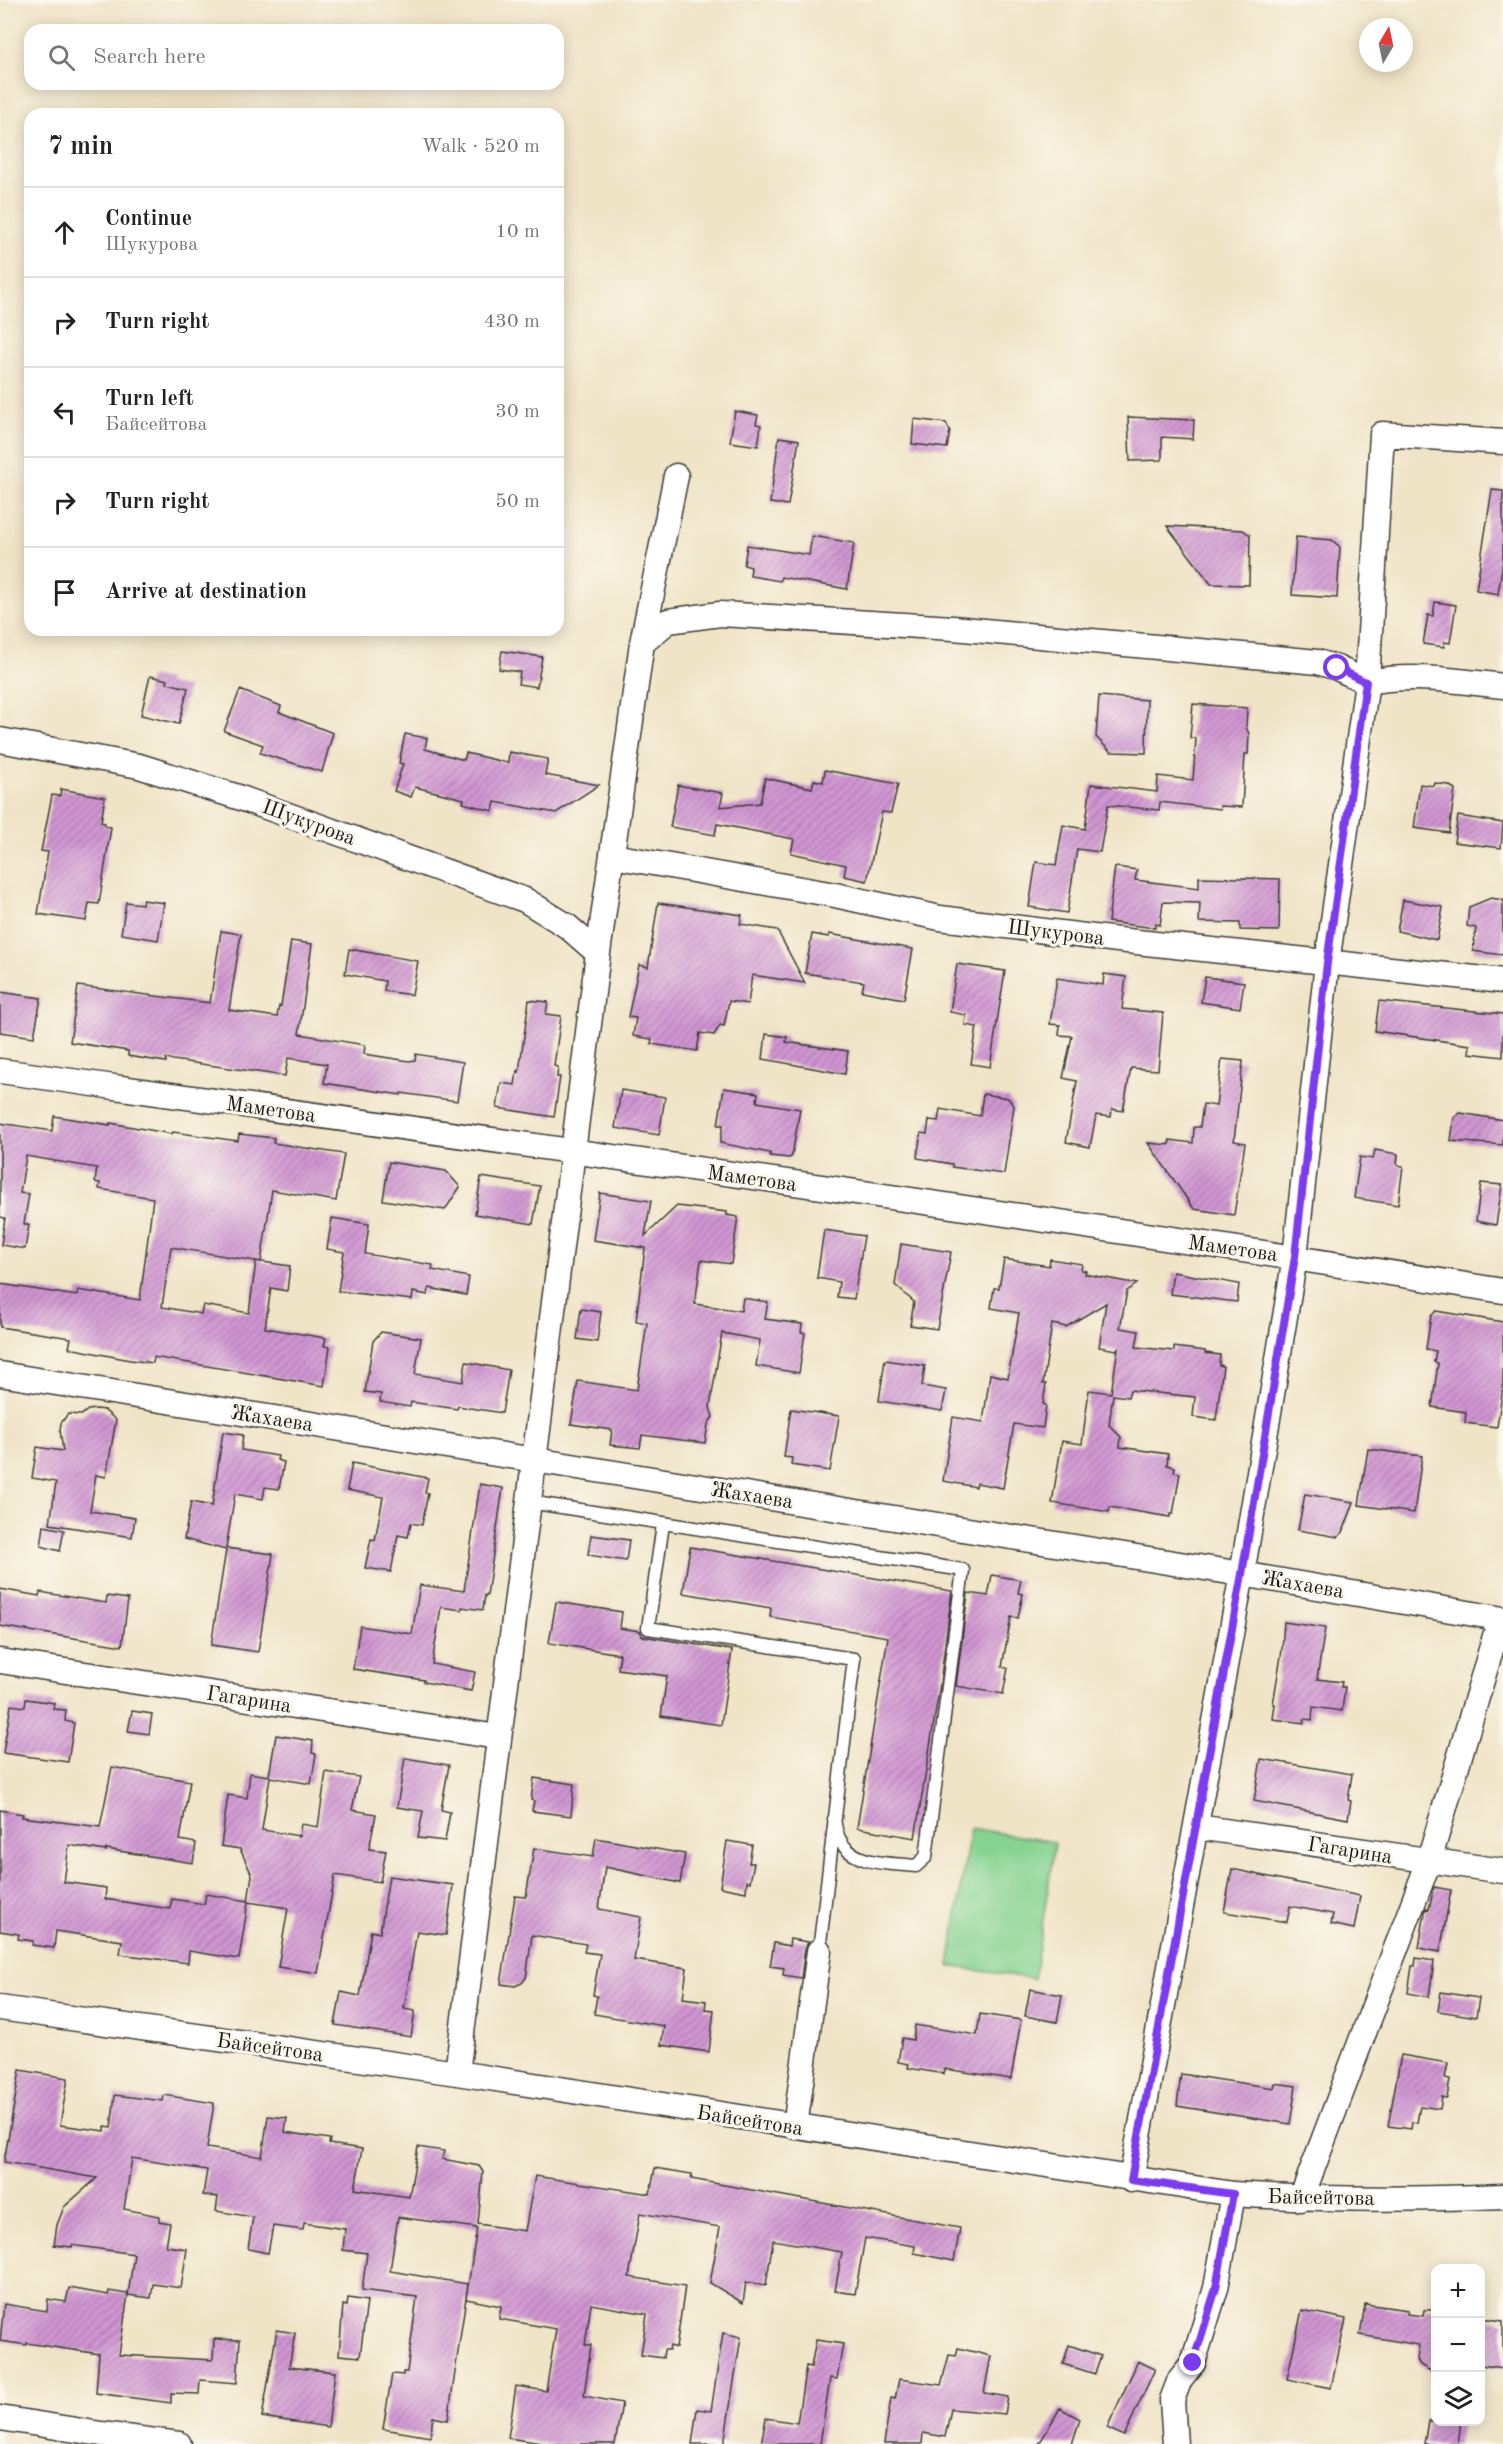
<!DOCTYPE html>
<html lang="en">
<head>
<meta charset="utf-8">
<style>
	:root { --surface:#fff; --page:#f6f6f6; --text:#222; --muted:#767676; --line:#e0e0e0 }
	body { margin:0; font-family:"Old Standard TT",serif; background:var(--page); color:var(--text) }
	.controls { position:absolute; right:18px; bottom:18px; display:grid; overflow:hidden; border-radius:12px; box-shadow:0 3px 15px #0003 }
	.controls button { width:54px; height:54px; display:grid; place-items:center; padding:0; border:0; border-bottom:2px solid var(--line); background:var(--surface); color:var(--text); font:30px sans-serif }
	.compass { position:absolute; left:1359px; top:18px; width:54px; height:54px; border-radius:50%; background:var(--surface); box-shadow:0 3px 15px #0003; rotate:9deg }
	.stop { position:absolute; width:18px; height:18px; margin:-14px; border:4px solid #7c3aed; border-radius:50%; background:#fff }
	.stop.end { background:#7c3aed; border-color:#fff; box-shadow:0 2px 6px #0008 }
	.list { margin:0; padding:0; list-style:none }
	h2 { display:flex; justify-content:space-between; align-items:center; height:78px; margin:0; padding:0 24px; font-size:26px }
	h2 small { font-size:20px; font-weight:400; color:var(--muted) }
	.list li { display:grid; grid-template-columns:39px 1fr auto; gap:18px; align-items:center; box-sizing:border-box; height:90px; padding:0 24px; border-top:2px solid var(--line) }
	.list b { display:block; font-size:22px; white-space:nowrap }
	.list p { margin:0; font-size:20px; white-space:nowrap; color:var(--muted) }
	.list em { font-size:20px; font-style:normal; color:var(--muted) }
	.icon { flex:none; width:33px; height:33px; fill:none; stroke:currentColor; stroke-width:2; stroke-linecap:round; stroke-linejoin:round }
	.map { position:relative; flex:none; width:1503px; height:2444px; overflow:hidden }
	.search { position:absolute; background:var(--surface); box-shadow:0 3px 15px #0003; left:24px; top:24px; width:540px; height:66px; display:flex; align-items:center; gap:15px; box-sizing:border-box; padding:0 21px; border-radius:18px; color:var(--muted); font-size:22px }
	.panel { position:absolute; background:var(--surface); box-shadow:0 3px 15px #0003; left:24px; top:108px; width:540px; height:528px; border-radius:18px }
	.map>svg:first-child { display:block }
</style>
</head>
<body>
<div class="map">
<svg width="1503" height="2444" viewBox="0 0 1503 2444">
	<defs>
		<pattern id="building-hatch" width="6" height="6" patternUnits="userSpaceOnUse" patternTransform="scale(1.5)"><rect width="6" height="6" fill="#d095d2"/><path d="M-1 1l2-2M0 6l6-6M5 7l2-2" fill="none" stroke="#a879aa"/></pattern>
	</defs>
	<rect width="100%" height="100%" fill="#fbf7ec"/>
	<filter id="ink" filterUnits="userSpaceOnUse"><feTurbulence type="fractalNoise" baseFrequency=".0167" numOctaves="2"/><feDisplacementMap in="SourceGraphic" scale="12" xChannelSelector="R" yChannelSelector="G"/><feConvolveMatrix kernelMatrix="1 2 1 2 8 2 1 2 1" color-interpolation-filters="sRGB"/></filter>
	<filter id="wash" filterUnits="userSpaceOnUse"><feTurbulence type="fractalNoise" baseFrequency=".008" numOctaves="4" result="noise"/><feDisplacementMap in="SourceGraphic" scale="24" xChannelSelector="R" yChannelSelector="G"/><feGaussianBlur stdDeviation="1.35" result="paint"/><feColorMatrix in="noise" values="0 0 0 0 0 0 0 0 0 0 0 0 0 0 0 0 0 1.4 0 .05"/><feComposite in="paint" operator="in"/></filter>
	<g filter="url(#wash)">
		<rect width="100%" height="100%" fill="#f0e4c7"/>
		<path fill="#86d391" stroke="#517856" stroke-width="1.5" d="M970,1828L1055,1842L1034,1979L949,1966Z"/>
		<g id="blocks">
			<path fill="url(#building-hatch)" d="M735,411L758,415L756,424L761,425L758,446L730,442Z
				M1128,417L1194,420L1193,439L1162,437V460L1130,461Z
				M914,419L946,423L950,431L947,448L912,444Z
				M779,437L799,440L788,505L770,503Z
				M1492,490L1503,491V561L1498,594L1476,590Z
				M1167,526L1243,530L1250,535L1249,585L1211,584Z
				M812,536L854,543L847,589L781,577L780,581L750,576L751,567L744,565L747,545L809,555Z
				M1296,537L1332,540L1340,547L1337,598L1292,595Z
				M1435,602L1456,605L1450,643L1444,642V647L1423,644L1428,615L1433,616Z
				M502,651L542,657L537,687L518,684L520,672L499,669Z
				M150,676L168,680L167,683L188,688L179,724L141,715Z
				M240,690L281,706L279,712L333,733L322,772L260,753L263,745L224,731Z
				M1099,696L1147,700L1146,753L1111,752L1096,737Z
				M1193,704L1247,708L1246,727L1249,734L1248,754H1245L1242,807L1220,806V809L1160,802L1159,810L1108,805L1100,852L1077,849L1067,913L1029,907L1036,862L1056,865L1063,825L1085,829L1091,784L1157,792L1158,776L1193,780L1196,738H1190Z
				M405,734L427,738L425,749L464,760L466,753L508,763L509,752L548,759L545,775L599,785L556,813L495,802L493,811L463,803L464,799L415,787L411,797L394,791L403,764L399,763Z
				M825,770L898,784L891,813L882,812L867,881L844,876L846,865L791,853L794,839L717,824L715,835L670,827L678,785L723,793L720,807L760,803L765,778L812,788L814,780L823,782Z
				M1435,783L1448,785L1455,789L1449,833L1414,828L1420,784L1434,786Z
				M61,789L105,797L101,822L105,823V826L111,827L99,904L89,903L86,921L38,914L48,852L41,851L52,795L60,796Z
				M1458,816L1503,823L1501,848L1454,842Z
				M1115,867L1137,870L1135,880L1199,888V877L1280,879L1279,931L1240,930V923L1199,922L1200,903L1163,902L1160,925L1156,924L1155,928L1108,922Z
				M1491,898L1503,900V955L1473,951L1476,928L1467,926L1469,907Z
				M143,900L164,903L158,940L121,934L126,902L142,904Z
				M1403,900L1443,907L1437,940L1397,931Z
				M658,903L742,915L740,924L777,930L805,983L752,975L748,1004L729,1001L724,1026L720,1025L714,1035L700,1033L697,1051L651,1044L652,1039L633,1036L636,1018L628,1017L639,965L648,967Z
				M221,931L241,934L229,1010L277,1017L279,1006H281L291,941L312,944L299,1034L365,1045L364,1054L409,1061L415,1060L416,1054L463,1062L457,1101L401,1093V1095L388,1093L324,1083L327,1064L288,1058L285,1076L166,1059V1062L128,1056V1051L70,1042L78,986L210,1003Z
				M812,934L829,937V934L913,949L904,999L862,991L864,982L805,973Z
				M349,949L418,961L412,995L384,991L385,981L345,974Z
				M957,964L1005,971L990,1067L971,1064L977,1027L965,1025L966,1015L950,1012Z
				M1104,974L1126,977L1122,1009L1163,1013L1158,1070L1131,1068L1123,1111L1112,1109L1111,1117L1096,1115L1090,1147L1066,1142L1077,1081L1063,1078L1072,1036L1059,1035L1060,1025L1050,1024L1057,978L1103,985Z
				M1205,977L1244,982L1240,1008L1201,1002Z
				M0,992L41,998L34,1037L0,1032Z
				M529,1000L548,1002L546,1014L561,1016L554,1066L558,1067L557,1077H560L554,1117L497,1108L501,1083L515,1085L517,1071L519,1072Z
				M1379,1001L1503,1014V1057L1469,1053L1470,1045L1375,1031Z
				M766,1034L787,1037L786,1042L848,1051L845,1074L763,1059Z
				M1222,1059L1243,1061L1234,1141L1245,1143L1234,1215L1194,1209L1148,1143L1169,1145L1170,1140L1193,1143L1194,1127H1200L1203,1104L1216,1106Z
				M724,1088L758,1093L757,1102L800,1109L792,1156L789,1158L770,1156V1153L720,1143L723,1125H718Z
				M621,1090L665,1097L659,1135L615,1128Z
				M983,1094L1008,1098L1014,1106L1004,1174L952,1167V1164L917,1158L921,1133L927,1134L929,1120L938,1121L940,1109L980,1116Z
				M1460,1113L1503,1120V1145L1451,1141L1454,1118Z
				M54,1116L110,1125V1123L172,1134L173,1132L238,1141L239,1134L274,1138L273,1143L344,1154L336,1201L272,1190L261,1262L171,1247L162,1307L201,1314L203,1305L249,1313L256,1261L290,1266L287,1291L271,1288L265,1328L326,1338L324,1346L330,1347L324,1386L154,1357L153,1363L130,1360L69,1348L71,1338L0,1327V1284L77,1296L78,1290L140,1300L153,1198L99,1189L100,1183L95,1182L97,1168L26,1156L20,1193L29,1194L24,1224L29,1225L25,1249L1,1245L5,1218L0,1217V1123L52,1131Z
				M1375,1150L1398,1154L1397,1165L1403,1166L1398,1205L1354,1198L1360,1157L1373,1159Z
				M389,1162L446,1171L460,1187L445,1210L383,1200Z
				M481,1177L540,1186L533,1224L475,1214Z
				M1481,1183L1502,1185L1496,1225L1476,1221Z
				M600,1193L651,1201L645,1236L677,1206L727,1212V1215L738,1217L731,1264L701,1260L695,1304L741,1311L743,1298L768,1302L765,1319L802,1324L801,1332L805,1333L799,1373L756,1366L760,1340L722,1333L710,1407L713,1417L708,1424L705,1443L642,1435L640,1448L610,1445L612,1430L571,1424L578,1381L637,1390L647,1323L636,1321L645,1248L593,1240Z
				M332,1218L369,1224L365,1254L433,1265L432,1270L469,1277L466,1295L429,1288L428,1295L413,1292L412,1300L338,1291L344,1252L327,1249Z
				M824,1230L864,1236L854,1299L837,1297L839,1282L817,1278Z
				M901,1244L951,1252L937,1329L910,1325L914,1302L895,1285Z
				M1004,1259L1049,1266L1050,1259L1082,1264L1081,1270L1086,1271L1085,1274L1137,1284L1127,1291L1120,1328L1139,1331L1136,1347L1174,1351V1347L1205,1351V1353L1220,1355L1219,1365L1223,1366L1216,1420L1193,1417L1195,1397L1130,1390L1128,1397L1113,1395L1109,1425L1121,1437L1120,1447L1168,1454L1167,1465L1175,1467L1174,1472L1180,1473L1173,1514H1170V1517L1110,1507L1109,1512L1052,1503L1062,1441L1082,1444L1089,1390L1111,1393L1118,1348L1116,1350L1099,1347L1106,1303L1066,1327L1052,1324L1043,1384H1046L1043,1404L1046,1405L1043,1428L1014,1424L1003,1488L977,1483L976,1487L943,1481L953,1417L983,1422L990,1374L1008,1378L1019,1313L991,1308L994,1288H999Z
				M1173,1272L1239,1284L1237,1302L1170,1294Z
				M581,1309L601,1312L597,1342L577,1339Z
				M1436,1311L1503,1322V1388L1497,1427L1465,1423L1466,1412L1432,1407L1438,1363L1434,1362L1436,1351L1426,1349L1431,1316Z
				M381,1332L421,1338L415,1374L463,1382L466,1362L509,1370L502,1413L458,1406L457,1409L411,1402L410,1407L380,1402L381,1394L365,1392L373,1341Z
				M885,1360L925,1366L922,1386L946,1390L942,1411L879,1401Z
				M96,1409L104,1410L116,1420L106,1477L96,1475L90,1511L135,1518L132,1537L50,1524L56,1482L32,1478L37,1447L63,1451L60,1430L61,1423L68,1414L81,1415L88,1410Z
				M791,1409L839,1416L830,1471L791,1465L792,1458L784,1457Z
				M223,1432L243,1435L241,1450L278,1456L277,1460L284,1462L279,1489L265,1487L263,1499L235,1494L226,1548L273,1554L258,1652L211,1645L226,1550L184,1539L191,1502L212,1506Z
				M1368,1449L1422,1456L1414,1513L1359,1505Z
				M352,1463L428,1478L425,1493H428L422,1525L411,1523L408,1537L398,1535L391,1572L365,1568L371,1539L375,1540L383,1497L347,1490Z
				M480,1484L503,1488L487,1595H485L483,1610L462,1607V1610L441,1607L432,1664L475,1672L471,1691L424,1682V1680L353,1669L360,1626L412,1634L420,1585L464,1591Z
				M1305,1494L1354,1502L1343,1532L1338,1537L1298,1530Z
				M44,1526L64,1530L60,1551L41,1546Z
				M591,1535L629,1540L626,1561L588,1555Z
				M690,1547L952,1591L939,1691L915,1838L857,1828L888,1637L770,1617L771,1608L683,1593Z
				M992,1575L1021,1580L1018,1593L1023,1594L1018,1618L1011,1617L1002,1667L1008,1668L1003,1694L956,1686L968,1593L988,1596Z
				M0,1589L39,1596L40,1592L106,1603L107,1596L128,1599L122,1646L0,1626Z
				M556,1602L622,1612L620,1628L640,1631L642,1636L732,1650L721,1725L661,1716L667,1676L618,1669L620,1654L549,1643Z
				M1284,1622L1325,1628L1317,1679L1342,1682L1341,1687H1345L1342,1711L1313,1707L1312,1720L1304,1719V1723L1273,1719L1275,1704H1273L1282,1650Z
				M26,1699L54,1703L53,1709L66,1710L65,1721L74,1723L68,1762L3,1753L11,1705L25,1707Z
				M132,1711L152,1714L149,1734L128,1731Z
				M276,1735L313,1741L312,1753L316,1754L311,1784L270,1777L262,1830L299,1836L301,1824L318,1827L326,1772L359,1777L352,1810L376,1814L369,1849L386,1851L380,1882L335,1875L318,1973L278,1967L288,1908L248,1902L239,1959L189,1951L188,1963L120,1954L122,1941L56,1931L54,1948L32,1945L33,1941L18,1939L19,1934L0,1931V1810L23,1814L22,1817L100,1827L112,1767L190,1781L180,1840L196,1843L193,1863L106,1849V1851L69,1845L64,1882L106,1888L105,1899L170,1909L172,1899L204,1904L206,1894L248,1901L252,1875L240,1849L221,1846L228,1795L247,1798L250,1773L269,1776Z
				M405,1758L449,1765L441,1810L450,1812L445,1841L418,1838L423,1811L397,1807Z
				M1261,1759L1352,1774L1348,1800L1351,1801L1348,1819L1254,1801Z
				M534,1778L574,1784L571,1816L532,1811L534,1801L531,1800Z
				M596,1838L685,1854L680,1883L605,1867L599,1909L641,1917L634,1960L687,1968L683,1998L706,2001L705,2009L714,2010L709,2052L661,2045L664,2026L594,2014L597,1996L593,1995L600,1954L584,1952L586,1944L532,1935L526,1978L522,1983L515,1986L501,1984L515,1896L526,1897L534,1848L593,1857Z
				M727,1841L752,1845L749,1863H754L750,1882L747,1881L746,1892L720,1887Z
				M1232,1869L1360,1896L1354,1929L1331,1924L1333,1914L1290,1906L1287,1922L1224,1912Z
				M389,1876L453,1885L446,1935L417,1931L404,2009L415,2011L411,2037L335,2025L341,1992L360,1996L371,1931L380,1933Z
				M1434,1887L1451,1890L1440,1952L1419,1948L1425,1912L1426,1908L1429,1909Z
				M790,1939L808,1942L805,1949L801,1978L783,1975L784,1968L770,1966L774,1943L789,1946Z
				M1416,1958L1434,1961L1429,1997L1408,1993L1412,1966H1415Z
				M1030,1989L1062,1995L1057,2022L1025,2016Z
				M1441,1992L1479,1998L1476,2017L1438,2011Z
				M980,2014L1021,2020L1011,2079L945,2069L944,2074L908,2068L909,2064L898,2062L902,2038L913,2040L915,2025L977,2035Z
				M1401,2055L1448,2063L1445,2078L1450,2079L1447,2098L1442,2097L1440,2109L1420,2106L1417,2123L1412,2122L1411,2129L1388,2126Z
				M20,2070L68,2078L60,2125L105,2131V2127L111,2128L115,2095L163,2101L164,2095L214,2103L207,2148L262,2157L268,2116L287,2118L285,2132L330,2139L329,2144L362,2149L355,2189L409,2197L418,2147L444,2151L442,2159L479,2166L483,2172L478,2224L525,2231L535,2176L650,2194L655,2168L692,2174L691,2179L960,2228L954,2261L914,2253L915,2246L865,2238L855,2294L835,2291L842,2252L773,2240L766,2285L746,2282L743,2303L710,2283L720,2227L640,2213L629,2277L685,2286L676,2348L670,2346L669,2350H664L663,2358L641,2355L647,2314L591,2304L585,2345H591L584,2396L622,2403L615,2444H549L508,2438L516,2386L546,2391L556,2329L499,2319L501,2306L466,2299L477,2228L398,2217L390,2271L468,2284L448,2420L433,2417L430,2437L383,2429L392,2374L403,2375V2372H407L417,2297L362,2290L367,2253L343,2250L345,2229L304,2223L303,2230L273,2226L268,2253L248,2249L253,2217L216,2211L218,2197L203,2195L207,2170L132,2158L124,2209L159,2216V2221L170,2223L166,2246L187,2249L181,2288L153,2284L151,2298L128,2295L134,2254L72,2245V2247L54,2245L57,2225L64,2207L97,2178L4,2162Z
				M1181,2074L1274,2088L1275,2083L1296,2086L1290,2124L1177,2106Z
				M69,2288L108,2295L109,2291L128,2294L119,2355L213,2360L214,2339L240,2340L237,2383L200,2380L199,2394L171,2393V2403L96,2393L99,2354L27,2343V2345L0,2341L4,2304L47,2311L48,2299L66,2302Z
				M348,2298L367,2301L360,2357L339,2355L343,2305L347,2306Z
				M1365,2304L1408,2310L1407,2314L1423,2316L1424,2310H1436V2374L1420,2365L1417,2360L1419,2345L1360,2335Z
				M1302,2310L1346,2319L1331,2388L1287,2379Z
				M1480,2318L1503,2321V2368L1480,2365Z
				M277,2330L295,2333L289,2367L335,2372L328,2427L262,2417Z
				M723,2333L741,2337L724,2444H692L697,2409L711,2411Z
				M816,2340L843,2344L837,2379L830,2378L820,2444H761L766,2418L797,2423L806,2366L811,2367Z
				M1069,2345L1101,2356L1095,2374L1063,2364Z
				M958,2348L991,2356L984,2393L1008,2397L1005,2414L951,2409L945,2437L923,2433L922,2444H884L891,2398L895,2399L899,2379L941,2385L949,2355L956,2356Z
				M1138,2361L1155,2369L1124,2436L1107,2428Z
				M1060,2408L1080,2419L1072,2444H1039Z
				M1428,2421H1461L1458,2444H1424Z"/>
		</g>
	</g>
	<g filter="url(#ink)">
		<use href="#blocks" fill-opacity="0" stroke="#3c3a36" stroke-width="1.5"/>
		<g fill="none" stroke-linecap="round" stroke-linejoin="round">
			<defs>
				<path id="service" d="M529,1502L963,1570L926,1857L916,1866C891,1863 851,1866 839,1838C836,1832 835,1825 834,1819
					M663,1524L648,1628L854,1659L819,1951"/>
				<path id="minor" d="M642,643L668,621L720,614L953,628L1318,662L1337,668L1367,682
					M1367,682C1413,673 1457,681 1503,686
					M0,740L139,766L238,797L525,900L567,926L598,953
					M613,856L835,895L940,918L1118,940L1503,981
					M0,1071C501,1141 1003,1210 1503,1291
					M0,1374L1242,1574L1503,1619
					M0,1661L498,1737
					M1197,1827L1503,1871
					M0,2008L457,2073L1233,2194C1323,2200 1413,2200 1503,2196
					M457,2073L598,953L642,643L676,476
					M795,2127L819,1951
					M1131,2180L1242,1574L1295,1257L1327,963L1367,682L1382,434L1503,442
					M1301,2199L1429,1861L1500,1619
					M0,2418L101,2434L179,2444
					M1175,2444L1172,2400L1180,2379L1193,2363L1216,2288L1233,2194"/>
			</defs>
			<use href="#service" stroke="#3c3a36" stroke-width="15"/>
			<use href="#minor" stroke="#3c3a36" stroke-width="27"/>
			<use href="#service" stroke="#fff" stroke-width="12"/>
			<use href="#minor" stroke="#fff" stroke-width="24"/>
		</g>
	</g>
	<g fill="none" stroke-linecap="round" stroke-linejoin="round" filter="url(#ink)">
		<path stroke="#7c3aed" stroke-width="8" d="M1193,2363L1216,2288L1233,2194L1131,2180L1242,1574L1295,1257L1327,963L1366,682L1337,668"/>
	</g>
	<g text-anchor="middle" stroke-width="6" stroke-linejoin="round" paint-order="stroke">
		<g font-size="21" fill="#1c1c1c" stroke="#fbf7ec">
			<text transform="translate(309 822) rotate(20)" y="7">Шукурова</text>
			<text transform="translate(1056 932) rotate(7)" y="7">Шукурова</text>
			<text transform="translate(271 1109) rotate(8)" y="7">Маметова</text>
			<text transform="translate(752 1178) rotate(8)" y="7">Маметова</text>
			<text transform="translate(1233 1248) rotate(8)" y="7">Маметова</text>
			<text transform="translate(272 1418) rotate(9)" y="7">Жахаева</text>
			<text transform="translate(752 1495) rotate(9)" y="7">Жахаева</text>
			<text transform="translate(1303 1584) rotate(10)" y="7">Жахаева</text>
			<text transform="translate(249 1699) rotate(9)" y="7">Гагарина</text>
			<text transform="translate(1350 1850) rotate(9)" y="7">Гагарина</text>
			<text transform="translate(270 2047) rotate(8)" y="7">Байсейтова</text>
			<text transform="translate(750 2120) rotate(9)" y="7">Байсейтова</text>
			<text transform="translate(1321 2197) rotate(1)" y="7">Байсейтова</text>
		</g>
	</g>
</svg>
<div class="controls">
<button>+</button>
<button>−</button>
<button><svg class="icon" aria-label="layers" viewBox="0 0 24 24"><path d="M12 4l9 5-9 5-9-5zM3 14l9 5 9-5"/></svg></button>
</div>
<svg class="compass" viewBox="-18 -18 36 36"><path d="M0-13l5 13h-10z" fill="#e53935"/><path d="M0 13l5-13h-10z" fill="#767676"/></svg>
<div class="stop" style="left:1337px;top:668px"></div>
<div class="stop end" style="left:1193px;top:2363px"></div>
<div class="search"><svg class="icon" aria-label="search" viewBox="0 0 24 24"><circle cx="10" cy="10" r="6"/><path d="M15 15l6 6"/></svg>Search here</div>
<section class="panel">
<h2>7 min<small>Walk · 520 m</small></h2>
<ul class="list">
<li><svg class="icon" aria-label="ahead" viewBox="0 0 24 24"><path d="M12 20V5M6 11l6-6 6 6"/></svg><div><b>Continue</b><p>Шукурова</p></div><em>10 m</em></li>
<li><svg class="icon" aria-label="right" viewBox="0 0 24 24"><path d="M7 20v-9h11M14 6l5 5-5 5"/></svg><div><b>Turn right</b></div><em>430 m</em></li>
<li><svg class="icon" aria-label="left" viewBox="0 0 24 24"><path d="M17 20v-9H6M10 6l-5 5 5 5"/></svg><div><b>Turn left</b><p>Байсейтова</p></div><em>30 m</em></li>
<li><svg class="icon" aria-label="right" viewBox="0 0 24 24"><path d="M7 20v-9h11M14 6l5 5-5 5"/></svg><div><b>Turn right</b></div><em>50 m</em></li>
<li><svg class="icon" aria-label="arrive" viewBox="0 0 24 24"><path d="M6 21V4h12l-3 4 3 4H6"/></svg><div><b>Arrive at destination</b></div></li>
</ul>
</section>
</div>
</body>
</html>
